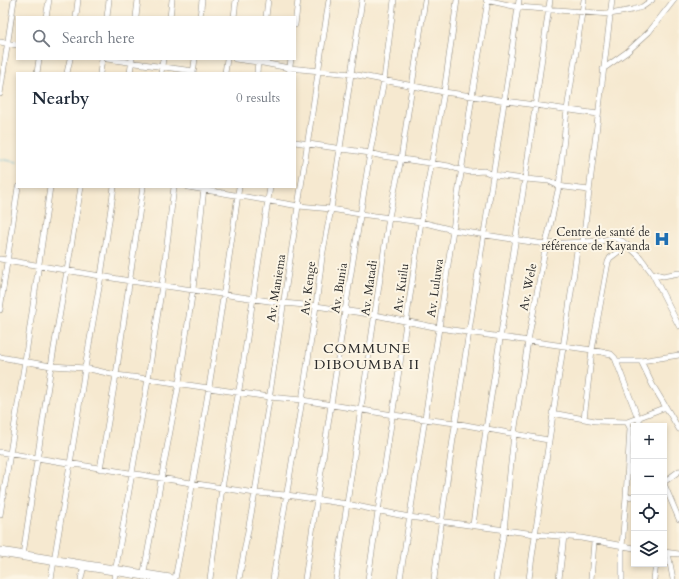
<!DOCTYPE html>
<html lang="en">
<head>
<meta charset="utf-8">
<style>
	:root { --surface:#fff; --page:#f6f6f7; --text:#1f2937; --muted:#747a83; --line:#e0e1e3 }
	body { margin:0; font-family:Cardo,serif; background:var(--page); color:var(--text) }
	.controls { position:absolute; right:12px; bottom:12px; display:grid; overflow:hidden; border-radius:0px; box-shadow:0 2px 6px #0003 }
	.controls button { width:36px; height:36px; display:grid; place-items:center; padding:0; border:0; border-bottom:1px solid var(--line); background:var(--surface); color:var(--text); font:20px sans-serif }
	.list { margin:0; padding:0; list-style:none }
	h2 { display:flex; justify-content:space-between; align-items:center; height:52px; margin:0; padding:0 16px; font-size:17px }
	h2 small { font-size:13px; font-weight:400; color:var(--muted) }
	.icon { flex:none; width:22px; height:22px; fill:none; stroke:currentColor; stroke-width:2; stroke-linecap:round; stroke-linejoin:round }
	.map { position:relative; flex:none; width:679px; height:579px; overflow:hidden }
	.search { position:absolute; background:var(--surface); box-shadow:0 2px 6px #0003; left:16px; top:16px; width:280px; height:44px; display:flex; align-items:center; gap:10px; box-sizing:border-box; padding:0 14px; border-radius:0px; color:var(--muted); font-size:15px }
	.panel { position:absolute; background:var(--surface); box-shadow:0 2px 6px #0003; left:16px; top:72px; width:280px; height:116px; border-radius:0px }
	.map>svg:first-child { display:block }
</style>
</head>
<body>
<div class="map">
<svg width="679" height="579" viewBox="0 0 679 579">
	<rect width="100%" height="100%" fill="#fcf5e5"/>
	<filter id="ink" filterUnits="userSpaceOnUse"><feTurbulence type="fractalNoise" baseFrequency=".025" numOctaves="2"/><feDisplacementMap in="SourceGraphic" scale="8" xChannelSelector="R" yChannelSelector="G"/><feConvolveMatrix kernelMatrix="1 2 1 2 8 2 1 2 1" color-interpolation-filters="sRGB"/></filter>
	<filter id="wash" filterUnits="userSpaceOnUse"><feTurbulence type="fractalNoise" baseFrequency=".012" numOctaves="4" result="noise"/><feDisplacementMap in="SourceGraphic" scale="16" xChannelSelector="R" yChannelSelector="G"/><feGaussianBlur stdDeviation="0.9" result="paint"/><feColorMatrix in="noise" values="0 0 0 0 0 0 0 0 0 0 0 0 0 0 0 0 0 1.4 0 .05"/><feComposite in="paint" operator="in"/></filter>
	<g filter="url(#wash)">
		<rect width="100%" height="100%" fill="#f6e9d0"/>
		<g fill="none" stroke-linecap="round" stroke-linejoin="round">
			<path stroke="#50afcf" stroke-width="1" d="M0,159L17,162"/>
		</g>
	</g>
	<g filter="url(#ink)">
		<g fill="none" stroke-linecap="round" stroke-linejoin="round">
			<defs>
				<path id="street" d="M486,0L518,7L610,14L632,10L642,7L652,0
					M612,0L583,242L600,241L613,238L622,241L627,245L640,257L652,273L679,326
					M46,17L49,0
					M76,17L78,0
					M107,17L109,0
					M136,17L138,0
					M170,17L172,0
					M200,17L202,0
					M234,17L236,0
					M266,17L268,0
					M295,25L298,0
					M0,42L17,45
					M107,59L193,71
					M235,59L258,62L289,68L352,74L444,92L598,114
					M603,69L627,52L649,32L674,0
					M37,73L39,59
					M67,73L70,59
					M100,73L102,59
					M130,73L132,59
					M161,73L163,59
					M193,73L195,59
					M225,73L227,59
					M257,73L258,60
					M289,73L291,59
					M0,94L14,0
					M295,142L370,153L382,156L449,166L460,170L470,172L484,171L494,175L525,179L549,181L559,186L565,187L589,190
					M188,187L299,206L331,209L360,214L421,222L453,230L538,243L546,244L583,242
					M0,259L130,281L283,303L316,306L375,315L439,328L592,350L611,354L615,358L641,426
					M652,273L663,276L679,273
					M0,310L18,187
					M679,355L641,361L652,384L679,429
					M0,357L51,366L85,368L116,375L148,379L269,397L302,400L393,415L455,423L548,440
					M616,361H641
					M552,413L595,421L627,422L666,407
					M584,419L592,350L608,262L610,258L627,245
					M0,452L222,488L255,493L287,495L347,504L409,517L535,534L581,538L634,548
					M100,469L116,375L143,187
					M664,482L679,471
					M664,484L679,519
					M626,497L634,496
					M0,515L25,361L50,187
					M473,525L486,429L525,179L550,0
					M664,552L679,554
					M668,553L673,579
					M23,555L51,366L81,187
					M143,577L179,383L193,289L204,188
					M51,579L70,464L85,368L101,276L114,187
					M81,579L84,565
					M114,579L148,379L162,285L174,187
					M175,579C200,449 221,318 239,187
					M210,579L222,488L240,384L270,187
					M239,579L255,493L329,0
					M273,579L302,400L316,306L322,257L331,209L362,0
					M305,579L345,311L370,153L384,80L394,0
					M336,579L389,217L401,159L425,0
					M368,579L421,222L444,92L457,0
					M400,579L439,328L472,96L488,0
					M434,579C458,385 492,193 519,0
					M496,579L504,530L514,434L528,341L546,244L559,186L567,110L584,0
					M529,579C544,467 563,355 578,243
					M559,579L564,536
					M591,579L594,542
					M622,579V547L626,497L630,428L627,422
					M654,579L656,564"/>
				<path id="highway" d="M0,552L170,579"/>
			</defs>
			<use href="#street" stroke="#908a7e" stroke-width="6"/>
			<use href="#highway" stroke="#908a7e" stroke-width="10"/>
			<use href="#street" stroke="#fff" stroke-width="5"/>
			<use href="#highway" stroke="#fff" stroke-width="9"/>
		</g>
	</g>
	<defs>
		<symbol id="hospital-bare" viewBox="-9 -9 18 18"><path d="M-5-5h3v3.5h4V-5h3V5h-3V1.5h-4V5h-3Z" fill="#1f6fb2" stroke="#fcf5e5" stroke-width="2.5" paint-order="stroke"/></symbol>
	</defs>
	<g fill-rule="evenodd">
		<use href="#hospital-bare" x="651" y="228" width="22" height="22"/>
	</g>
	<g text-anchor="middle" stroke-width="4" stroke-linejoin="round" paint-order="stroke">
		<g font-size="12" fill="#2b2b2b" stroke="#fcf5e5" text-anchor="end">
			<text x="650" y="236">Centre de santé de<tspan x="650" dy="14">référence de Kayanda</tspan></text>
		</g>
		<g font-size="12" fill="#2b2b2b" stroke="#fcf5e5">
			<text transform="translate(528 287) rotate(-79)" y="4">Av. Wele</text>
			<text transform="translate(276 288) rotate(-81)" y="4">Av. Maniema</text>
			<text transform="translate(308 288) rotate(-83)" y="4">Av. Kenge</text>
			<text transform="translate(339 288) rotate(-81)" y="4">Av. Bunia</text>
			<text transform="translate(369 288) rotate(-82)" y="4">Av. Matadi</text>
			<text transform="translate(401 288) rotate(-82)" y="4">Av. Kuilu</text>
			<text transform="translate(435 288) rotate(-82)" y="4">Av. Luluwa</text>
		</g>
		<g font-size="14" letter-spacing="1" fill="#2b2b2b" stroke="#fcf5e5">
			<text x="367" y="353">COMMUNE<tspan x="367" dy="16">DIBOUMBA II</tspan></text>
		</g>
	</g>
</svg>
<div class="controls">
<button>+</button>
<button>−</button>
<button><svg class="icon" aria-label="locate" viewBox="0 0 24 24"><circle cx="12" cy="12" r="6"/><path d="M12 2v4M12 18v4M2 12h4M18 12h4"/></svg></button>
<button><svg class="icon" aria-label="layers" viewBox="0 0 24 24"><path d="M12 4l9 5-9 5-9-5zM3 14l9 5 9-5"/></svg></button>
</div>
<div class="search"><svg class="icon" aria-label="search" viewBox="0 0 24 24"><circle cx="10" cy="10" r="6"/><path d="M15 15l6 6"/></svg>Search here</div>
<section class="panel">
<h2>Nearby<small>0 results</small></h2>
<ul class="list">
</ul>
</section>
</div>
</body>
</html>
